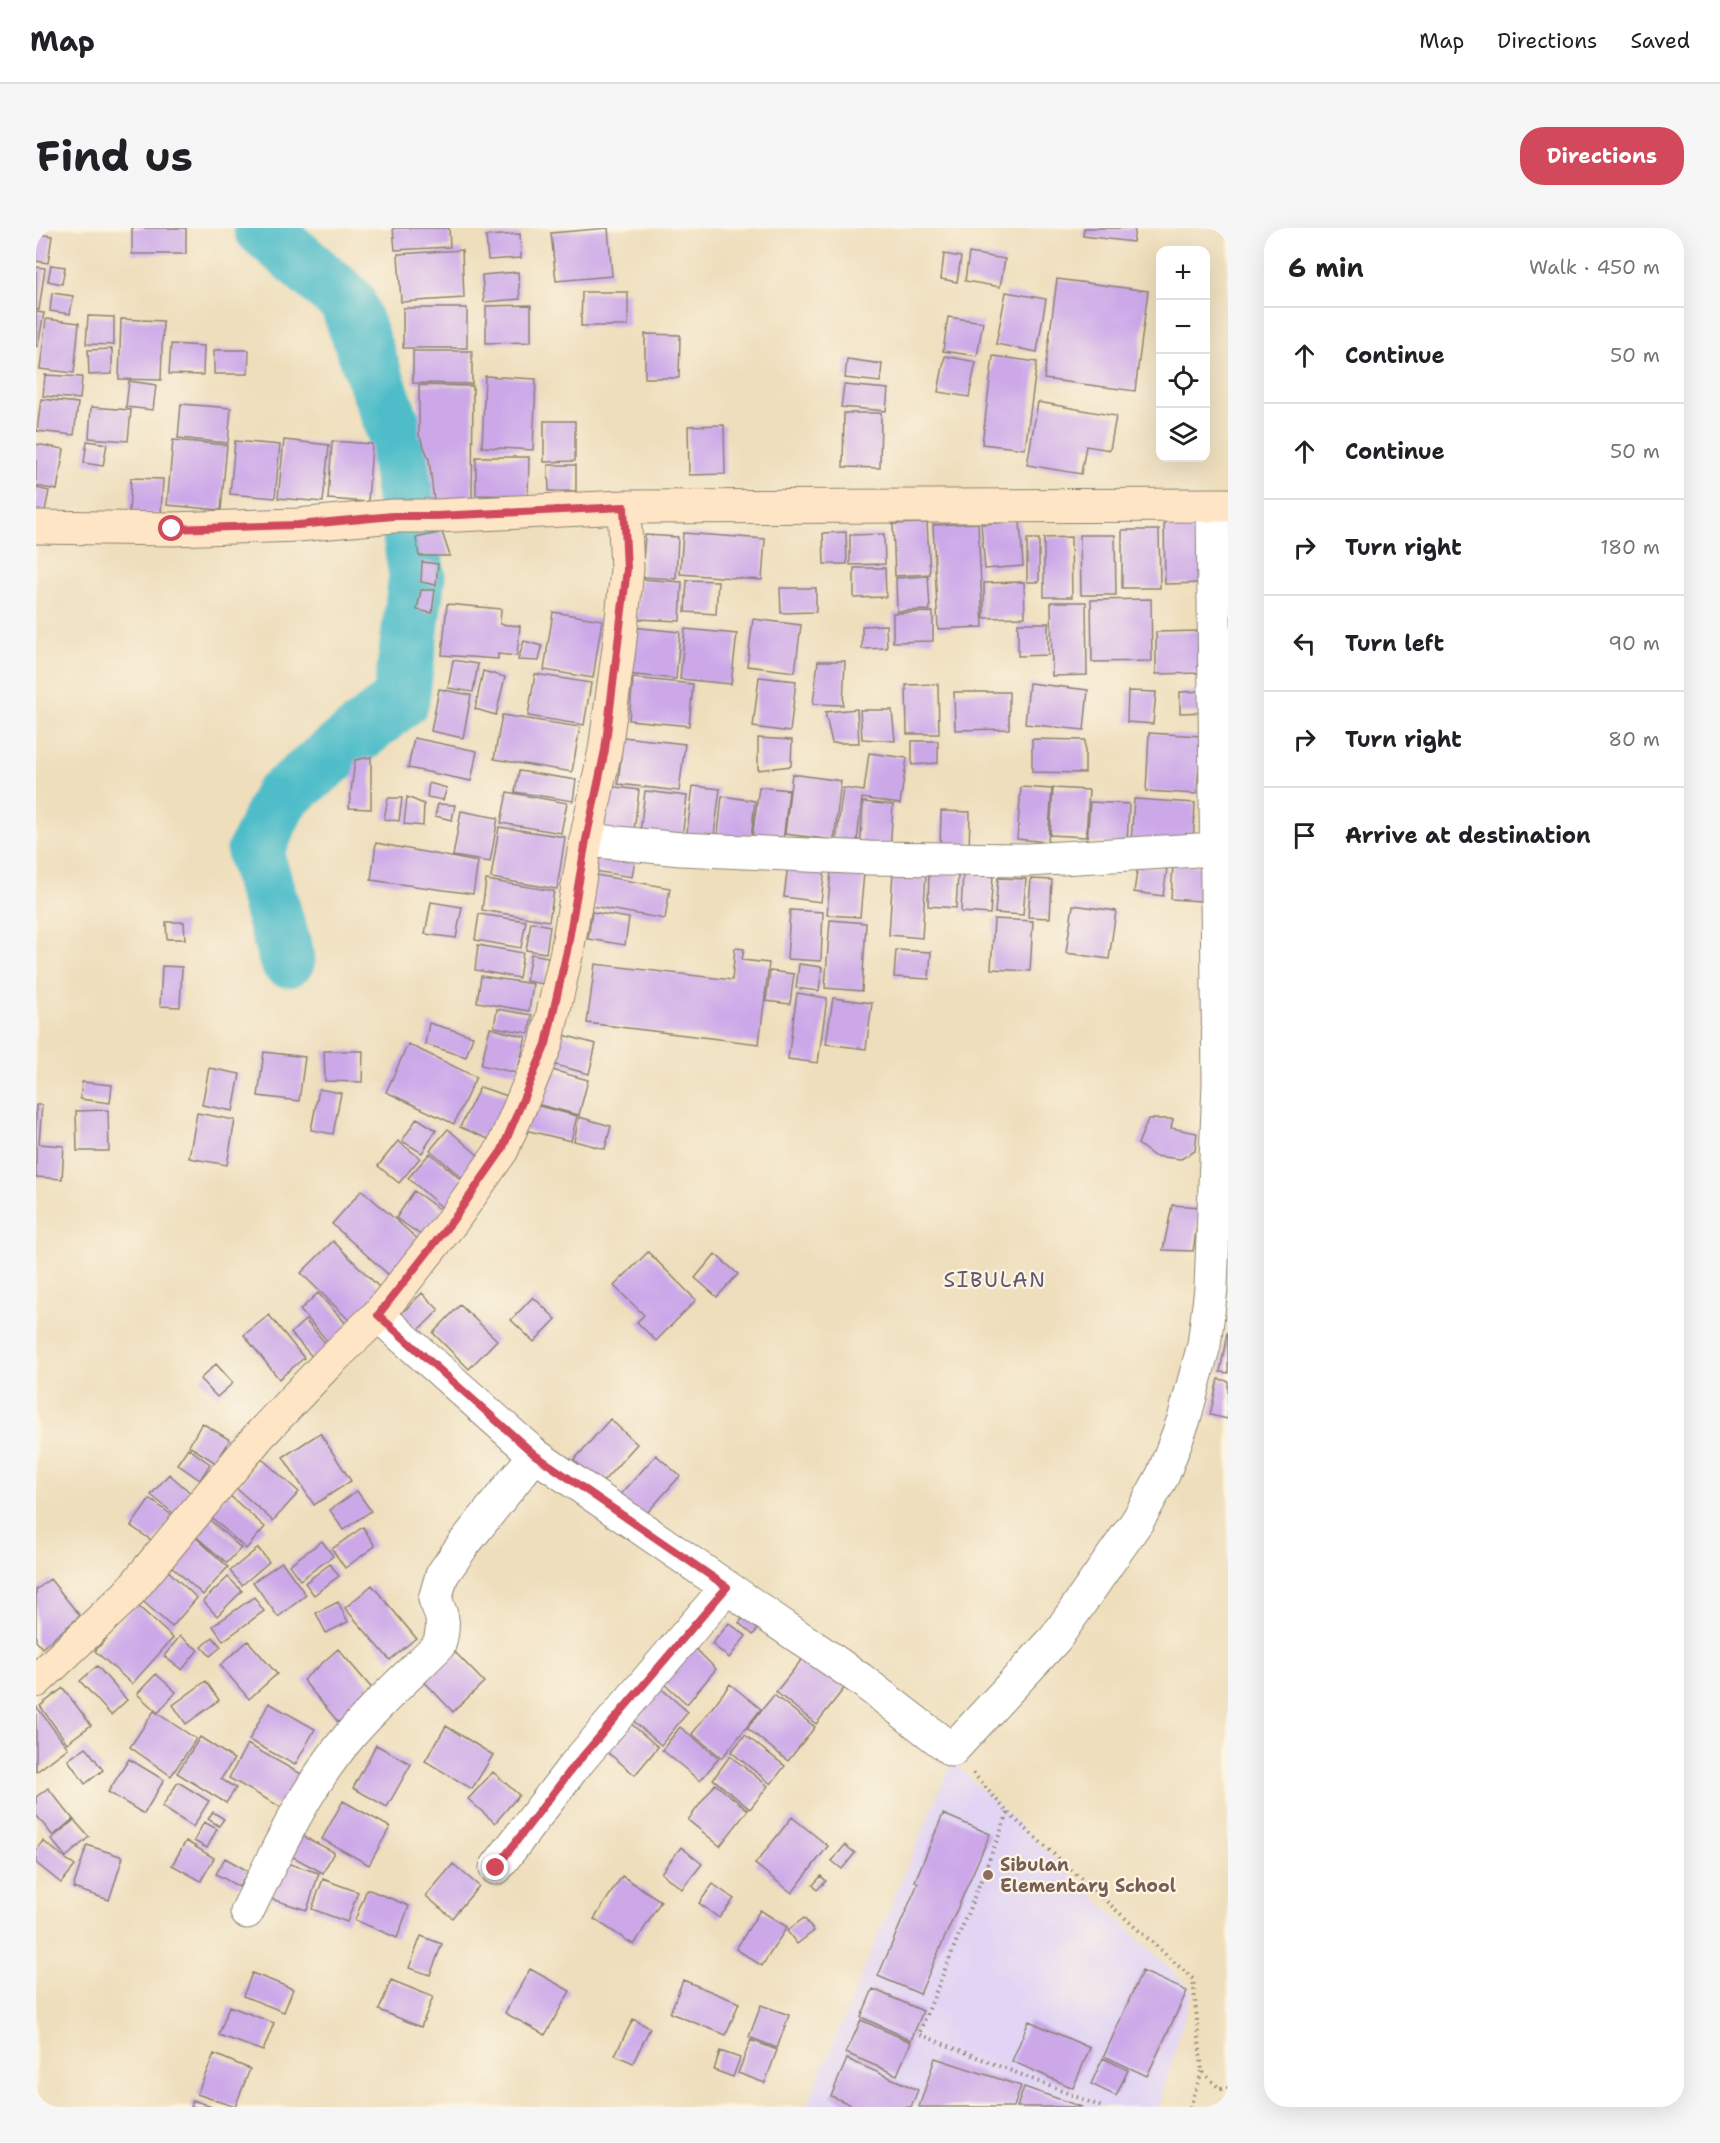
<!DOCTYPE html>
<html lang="en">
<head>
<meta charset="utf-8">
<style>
	:root { --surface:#fff; --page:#f6f6f6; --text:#202124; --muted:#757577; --line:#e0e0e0; --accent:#d1495b }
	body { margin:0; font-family:"Shantell Sans",sans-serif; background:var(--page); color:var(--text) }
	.controls { position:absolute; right:18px; top:18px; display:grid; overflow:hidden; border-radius:12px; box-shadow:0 6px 24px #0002 }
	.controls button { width:54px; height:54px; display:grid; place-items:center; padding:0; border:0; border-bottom:2px solid var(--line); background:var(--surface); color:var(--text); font:30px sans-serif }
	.stop { position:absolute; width:18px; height:18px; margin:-14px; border:4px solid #d1495b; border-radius:50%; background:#fff }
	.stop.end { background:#d1495b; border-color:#fff; box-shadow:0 2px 6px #0008 }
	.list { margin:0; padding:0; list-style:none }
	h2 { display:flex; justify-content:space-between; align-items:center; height:78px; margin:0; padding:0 24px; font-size:26px }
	h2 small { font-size:20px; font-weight:400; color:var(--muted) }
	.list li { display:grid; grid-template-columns:39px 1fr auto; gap:18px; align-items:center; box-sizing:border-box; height:96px; padding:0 24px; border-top:2px solid var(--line) }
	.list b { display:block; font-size:22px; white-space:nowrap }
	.list em { font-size:20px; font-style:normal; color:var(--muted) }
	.icon { flex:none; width:33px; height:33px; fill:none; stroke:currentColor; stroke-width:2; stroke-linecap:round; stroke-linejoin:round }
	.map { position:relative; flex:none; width:1192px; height:1879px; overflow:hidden; border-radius:24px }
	header { display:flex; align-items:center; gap:36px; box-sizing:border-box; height:84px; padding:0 30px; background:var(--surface); border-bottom:2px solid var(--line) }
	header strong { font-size:28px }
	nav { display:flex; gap:33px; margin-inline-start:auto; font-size:21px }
	.intro { display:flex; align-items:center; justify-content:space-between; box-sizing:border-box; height:144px; padding:0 36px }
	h1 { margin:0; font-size:42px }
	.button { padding:15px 27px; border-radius:24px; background:var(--accent); color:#fff; font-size:21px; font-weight:700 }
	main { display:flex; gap:36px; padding:0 36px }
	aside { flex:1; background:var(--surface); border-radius:24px; box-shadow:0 6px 24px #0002 }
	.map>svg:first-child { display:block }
</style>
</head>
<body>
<header>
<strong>Map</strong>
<nav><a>Map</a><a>Directions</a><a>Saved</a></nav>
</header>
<div class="intro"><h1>Find us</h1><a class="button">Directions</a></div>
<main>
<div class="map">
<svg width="1192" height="1879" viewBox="0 0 1192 1879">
	<rect width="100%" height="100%" fill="#fcf5e5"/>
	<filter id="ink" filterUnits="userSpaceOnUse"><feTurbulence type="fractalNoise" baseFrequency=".0167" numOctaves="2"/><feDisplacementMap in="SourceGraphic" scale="12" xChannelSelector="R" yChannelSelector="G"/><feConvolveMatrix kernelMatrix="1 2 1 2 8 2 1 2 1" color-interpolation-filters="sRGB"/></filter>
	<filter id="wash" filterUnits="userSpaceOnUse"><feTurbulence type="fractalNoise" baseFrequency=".008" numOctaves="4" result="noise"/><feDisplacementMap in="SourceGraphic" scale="24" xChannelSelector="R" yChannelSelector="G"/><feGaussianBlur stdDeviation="1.35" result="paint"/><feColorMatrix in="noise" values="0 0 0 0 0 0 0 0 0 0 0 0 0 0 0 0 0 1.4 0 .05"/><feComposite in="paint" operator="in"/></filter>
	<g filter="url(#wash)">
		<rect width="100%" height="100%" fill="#eedebc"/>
		<path fill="#e1d4f4" d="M916,1533L1156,1762L1123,1879H770Z"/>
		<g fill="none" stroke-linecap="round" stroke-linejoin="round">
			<path stroke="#50bdc9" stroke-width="57" d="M226,0L311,73L359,204L381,348L365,472L245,569L219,624L251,731"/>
		</g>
		<g id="blocks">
			<path fill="#cca8e9" d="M96,0H150V26H96Z
				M357,0H413L414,19L359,22Z
				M572,0L576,48L520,53L515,5Z
				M1048,0H1099L1097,14L1047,8Z
				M0,6L16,8L12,35L0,33Z
				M484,6L485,30L452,32L450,8Z
				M426,22L428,70L365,74L362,26Z
				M933,25L969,31L964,59L929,53Z
				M908,26L925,29L921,54L905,51Z
				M15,37L29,39L26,56L12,53Z
				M0,39L9,40L3,82H0Z
				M482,44L484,71L448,74L446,47Z
				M1021,51L1112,63L1099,163L1008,151Z
				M546,64H592V98H545Z
				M970,64L1010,71L1001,124L960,116Z
				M16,65L37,68L34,86L14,83Z
				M495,77V114L450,115V78Z
				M367,80H431V120H367Z
				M0,84L8,85L2,118H0Z
				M52,88L78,89V117L50,116Z
				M912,89L947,94L941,128L907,123Z
				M10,91L43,95L38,145L4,141Z
				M85,91L127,93L125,152L83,151Z
				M609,106L644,107L643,150H609Z
				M135,116L168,118L167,147L133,146Z
				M76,121V146L53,147L52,122Z
				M178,122H213L212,146H178Z
				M377,123H436V156L377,155Z
				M909,128L940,134L933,169L902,164Z
				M957,128L1001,134L989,221L946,216Z
				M811,131L846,136L844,154L809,150Z
				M9,147L46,149L44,171L7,168Z
				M449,148L500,151L497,222L446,219Z
				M93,153L120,157L117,182L90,179Z
				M383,157L437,158L436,273H398L393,231L383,207Z
				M808,157L852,161L850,183L805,179Z
				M5,171L42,175L38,207L1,203Z
				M1002,174L1080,188L1074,222L1050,218L1045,246L991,237Z
				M145,176L195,180L192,215L142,210Z
				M55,179L95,182L92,213L53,210Z
				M808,185H845L844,240L807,239Z
				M508,193H539V233L508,234Z
				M688,197L689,246L653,247L652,198Z
				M137,212L191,217L185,282L131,277Z
				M248,212L293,217L287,274L242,270Z
				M51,213L71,216L67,238L48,235Z
				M199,213L244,217L239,270L194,266Z
				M296,213L336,216L332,274L292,271Z
				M0,216L28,221L21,262L0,258Z
				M440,229H493L492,268L440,267Z
				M512,237H540V263H513Z
				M95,250L127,251L125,286L93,285Z
				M0,260L13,263L8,288L0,287Z
				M1169,290L1171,355L1129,356L1128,291Z
				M984,293L987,338L949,341L945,296Z
				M891,295L894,346L859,348L857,296Z
				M942,295L947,399L902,401L897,297Z
				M1086,302H1123L1124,360H1086Z
				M406,304L414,328H383L380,310Z
				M810,304L811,336H788L787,305Z
				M647,305L729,311L726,352L644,346Z
				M848,306L849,336L814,337V307Z
				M609,307L642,309L640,351L606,349Z
				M1044,307H1079L1080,367H1045Z
				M1035,309L1036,369H1008V310Z
				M991,311H1003V354H991Z
				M386,334L402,336L400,357L385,354Z
				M818,340H849L850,369L818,370Z
				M892,348L894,382L861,383L860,350Z
				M604,351L646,354L644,393L601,391Z
				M651,352L682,353L680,386L649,384Z
				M988,354L989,389L948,390V355Z
				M744,360H780V384L745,385Z
				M385,362H399L396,385L381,382Z
				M1115,371L1116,433L1056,434L1055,372Z
				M1015,374H1050L1051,447L1016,448Z
				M411,376L465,381L464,396L484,398L481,428L462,426V431L406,427Z
				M517,384L566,392L557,450L508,442Z
				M897,384V413L857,414V385Z
				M717,391L765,397L759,444L711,438Z
				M982,395H1012V427L982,428Z
				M850,397L851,420L826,421V398Z
				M595,399L644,404L640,451L590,446Z
				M649,401L701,406L695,456L644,451Z
				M1165,403L1166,445L1120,446V404Z
				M488,413L506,418L503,433L482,432Z
				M417,432L442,436L437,464L412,460Z
				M782,433H809L807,477L777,476Z
				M447,443L469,449L460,487L439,481Z
				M499,446L555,455L548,497L492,488Z
				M723,449L760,453L754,504L717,499Z
				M597,450L657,456L653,498L593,492Z
				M993,455L1052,462L1048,502L989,496Z
				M902,456L903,506H871L870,457Z
				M403,461L435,467L427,510L395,503Z
				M1092,463L1120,464L1117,496L1091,494Z
				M1172,463L1173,484L1144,485V464Z
				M918,464H973V501L919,502Z
				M821,481L823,515H796L789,484Z
				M824,482H856L859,513L826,511Z
				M466,487L544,499L536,544L458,531Z
				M1113,505L1165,508L1161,566L1110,563Z
				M587,509L649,516L643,563L582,556Z
				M378,510L441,523L435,553L372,540Z
				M722,510L756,512L755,538L722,542Z
				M996,511L1049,512V545L996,544Z
				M876,513H902V535L876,537Z
				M833,525L871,530L864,576L826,570L820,622L799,620L807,560L828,563Z
				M335,529V581L313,580L319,532Z
				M483,543L540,552L537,573L479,564Z
				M756,546L805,553L798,612L749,606Z
				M393,555L411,560L407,572L391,569Z
				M572,558L603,562L597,611L566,607Z
				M657,558L684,561L677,616L650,612Z
				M723,559L753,562L746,621L715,618Z
				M985,559L1016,561L1012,614L981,611Z
				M1017,560L1053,562L1050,609L1014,607Z
				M609,563L651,568L645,618L603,613Z
				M471,564L531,575L525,605L465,595Z
				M686,568L719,573L714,619L681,615Z
				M371,569L388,576L387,598L368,596Z
				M352,570H366L363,593L348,591Z
				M1098,571L1159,575L1157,618L1095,614Z
				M827,574L857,577L854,625L824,622Z
				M1054,574L1093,576L1091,617L1051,614Z
				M402,576L419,577L416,592L399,588Z
				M425,583L462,590L454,634L417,628Z
				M905,583L934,584L933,625L904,624Z
				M463,599L529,609L521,661L455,650Z
				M340,615L442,634L437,666L335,652Z
				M562,619L600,625L596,649L558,643Z
				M752,636L789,641L785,674L748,669Z
				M1137,636L1167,638L1165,673L1135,671Z
				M1102,637L1131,641L1127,668L1098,664Z
				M795,643L828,645L824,689L791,687Z
				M857,643L890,645L886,710L853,707Z
				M893,645L922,647L920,680L892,678Z
				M927,645L957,648L954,686L925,684Z
				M560,647L634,660L629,691L555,678Z
				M962,650L990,651L987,687L959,685Z
				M995,651L1016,652L1014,690L992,689Z
				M450,652L518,663L513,693L446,682Z
				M395,674L426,679L420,710L389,706Z
				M1037,677L1080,683L1073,731L1030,725Z
				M754,682L787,684L785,733L751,731Z
				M556,684L593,690L589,717L552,711Z
				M443,686L490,693L485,720L439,712Z
				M958,691L997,693L994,743L955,741Z
				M794,692L830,695L826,763L789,760Z
				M130,694H148L149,711H131Z
				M495,694L514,698L510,725L490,722Z
				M442,717L487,725L483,750L439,742Z
				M699,720L708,721L706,732L733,735L723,816L551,795L559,736L696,752Z
				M860,722L895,724L893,751L858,749Z
				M495,726L512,729L508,756L490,753Z
				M763,736L786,739L783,763L760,760Z
				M126,738L146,739L144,779L124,778Z
				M734,743L758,746L754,776L730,773Z
				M445,748L497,756L493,783L441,774Z
				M761,765L791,770L782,835L752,831Z
				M797,770L836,775L830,821L790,816Z
				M461,781L496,787L493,805L458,799Z
				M393,795L437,808L430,829L389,816Z
				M454,800L490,809L481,845L445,837Z
				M524,806L560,816L553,846L516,836Z
				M372,816L440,849L418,896L350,864Z
				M288,823H327L326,854L289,853Z
				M228,824L269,829L263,873L222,868Z
				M173,840L204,846L197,883L166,877Z
				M509,840L552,852L543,887L500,876Z
				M46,854L76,857L74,875L44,871Z
				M444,859L478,870L462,915L424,899Z
				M283,861L305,865L297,906L275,902Z
				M495,876L541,888L535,913L489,902Z
				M0,877H6L3,916L28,918L26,951L0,949Z
				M72,882L73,923H41L40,883Z
				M161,885L199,892L191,937L153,930Z
				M543,889L575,898L569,921L538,913Z
				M381,890L400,902L386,925L366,913Z
				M1112,891H1137L1135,900L1161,905L1159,923L1145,931L1118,928L1102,916Z
				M412,901L444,929L426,950L394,922Z
				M362,913L384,930L363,955L342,938Z
				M394,925L431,957L409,982L372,950Z
				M326,962L385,1014L354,1048L296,996Z
				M378,963L406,983L388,1009L360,990Z
				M1136,977L1164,979L1157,1023L1127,1022Z
				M297,1013L346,1062L315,1094L265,1045Z
				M612,1024L660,1072L620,1113L601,1094L608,1087L578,1058Z
				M679,1026L702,1046L681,1069L659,1050Z
				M282,1065L313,1099L294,1116L264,1082Z
				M386,1065L403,1082L382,1103L365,1086Z
				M497,1069L520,1091L498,1114L475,1092Z
				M424,1077L461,1112L433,1141L397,1105Z
				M233,1087L268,1130L243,1151L208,1107Z
				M269,1092L293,1119L279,1132L255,1105Z
				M1191,1105H1192V1145L1184,1144Z
				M180,1136L197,1155L181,1169L164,1151Z
				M1182,1151L1192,1153V1191L1174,1187Z
				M574,1191L601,1216L565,1256L538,1232Z
				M166,1195L194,1212L180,1235L153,1218Z
				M284,1205L315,1253L278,1277L247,1229Z
				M152,1220L174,1236L164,1252L141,1236Z
				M620,1227L644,1248L603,1294L579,1273Z
				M226,1231L263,1264L237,1293L200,1260Z
				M133,1246L156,1266L138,1286L115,1267Z
				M321,1263L335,1283L307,1302L294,1282Z
				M192,1266L229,1299L210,1321L173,1287Z
				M114,1271L137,1288L118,1314L95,1298Z
				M172,1290L205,1320L191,1335L157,1306Z
				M327,1299L339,1318L309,1340L296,1321Z
				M157,1307L192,1339L167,1367L132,1335Z
				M286,1313L297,1328L264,1352L253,1337Z
				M222,1320L233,1334L206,1357L194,1343Z
				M246,1334L270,1367L242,1389L217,1354Z
				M294,1336L303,1348L278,1367L269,1355Z
				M128,1339L161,1370L136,1399L102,1369Z
				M192,1349L206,1363L181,1388L167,1373Z
				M14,1351L44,1388L6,1420L0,1413V1362Z
				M336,1357L380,1410L354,1432L309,1380Z
				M218,1369L228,1383L187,1413L177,1398Z
				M302,1374L312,1394L290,1405L280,1385Z
				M100,1376L137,1410L96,1456L59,1423Z
				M712,1383L727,1395L717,1407L703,1395Z
				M693,1395L710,1408L693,1430L676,1416Z
				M144,1408L162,1422L146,1442L128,1428Z
				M177,1409L185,1419L174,1428L166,1419Z
				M212,1413L241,1446L213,1471L184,1437Z
				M414,1419L448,1454L417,1484L383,1448Z
				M658,1419L680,1441L651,1476L628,1455Z
				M302,1421L339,1464L303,1495L267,1452Z
				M770,1426L810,1458L780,1496L740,1464Z
				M61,1438L91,1472L75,1487L44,1453Z
				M120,1446L140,1464L122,1485L101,1466Z
				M170,1453L183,1472L150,1496L137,1477Z
				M620,1456L652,1484L625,1517L593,1489Z
				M694,1456L725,1481L686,1530L656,1506Z
				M27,1460L55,1497L31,1515L4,1478Z
				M738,1467L779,1499L752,1533L711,1500Z
				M233,1475L279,1501L259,1537L213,1512Z
				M0,1478L32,1520L0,1544Z
				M118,1483L160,1511L135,1548L94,1519Z
				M594,1495L622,1519L599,1547L570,1523Z
				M410,1498L457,1527L436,1561L389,1533Z
				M644,1499L683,1530L664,1553L626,1522Z
				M709,1507L749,1538L735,1556L695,1524Z
				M164,1509L198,1531L185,1551L200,1560L190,1575L141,1545Z
				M211,1516L267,1547L248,1581L193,1550Z
				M340,1517L375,1536L351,1579L317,1560Z
				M50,1519L67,1542L49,1556L32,1532Z
				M694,1528L732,1558L714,1581L677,1551Z
				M93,1531L128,1552L108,1586L72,1564Z
				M457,1544L483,1567L459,1595L432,1571Z
				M142,1554L173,1573L157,1599L126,1579Z
				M679,1556L712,1582L684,1618L652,1592Z
				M12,1560L37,1591L17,1608L0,1587V1569Z
				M307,1573L354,1599L333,1637L286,1611Z
				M177,1584L188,1591L183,1598L172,1591Z
				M907,1586L954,1606L884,1766L842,1748L882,1655L879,1653Z
				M756,1589L792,1618L756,1665L719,1636Z
				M38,1592L53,1609L30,1629L15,1611Z
				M168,1594L181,1601L171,1620L158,1613Z
				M257,1603L298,1624L287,1645L246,1623Z
				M7,1613L39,1638L25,1655L0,1635V1622Z
				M150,1613L178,1630L165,1653L136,1637Z
				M51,1617L87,1629L73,1672L37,1660Z
				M809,1617L819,1625L806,1641L796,1633Z
				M645,1619L666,1636L646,1661L625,1645Z
				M189,1630L212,1643L203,1659L180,1646Z
				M247,1634L283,1645L271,1682L235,1671Z
				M417,1636L443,1658L416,1690L390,1668Z
				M586,1648L625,1673L598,1717L558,1691Z
				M785,1648L790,1653L781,1662L777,1657Z
				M287,1651L322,1664L311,1694L276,1681Z
				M677,1656L698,1671L683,1690L663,1675Z
				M331,1661L373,1678L361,1710L319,1692Z
				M724,1682L751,1699L726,1738L700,1721Z
				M768,1690L778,1703L761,1716L751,1703Z
				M385,1708L406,1716L394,1747L373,1740Z
				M494,1741L534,1763L509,1807L469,1785Z
				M1106,1743L1151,1763L1111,1848L1068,1828Z
				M216,1745L257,1761L248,1784L207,1768Z
				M355,1752L397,1769L385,1799L343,1782Z
				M647,1752L703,1775L690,1807L634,1785Z
				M837,1761L887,1783L875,1812L825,1789Z
				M725,1777L753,1787L741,1820L713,1809Z
				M193,1778L238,1795L227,1823L183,1807Z
				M597,1791L614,1800L597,1835L579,1827Z
				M825,1792L875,1814L861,1847L810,1825Z
				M993,1793L1054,1820L1037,1860L976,1833Z
				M715,1812L741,1822L729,1855L702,1845Z
				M684,1823L704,1830L697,1849L678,1842Z
				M178,1826L214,1841L199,1879L161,1866Z
				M899,1830L985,1858L978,1879H883Z
				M1067,1830L1092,1842L1080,1868L1055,1856Z
				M811,1831L882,1862L875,1879H820L795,1868Z
				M988,1859L1046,1879H981Z
				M157,1872L176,1879H155Z"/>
		</g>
	</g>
	<g filter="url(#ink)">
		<use href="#blocks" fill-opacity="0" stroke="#8c8474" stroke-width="1.5"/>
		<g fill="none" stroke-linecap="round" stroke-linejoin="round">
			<defs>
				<path id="street" d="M550,612L645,621L833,630L991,632L1179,621
					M342,1087L499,1227L824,1451L916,1522L1019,1411L1102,1292L1127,1247L1148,1191L1168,1117L1175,1060L1183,855L1177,278
					M460,1640L535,1542L691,1359
					M211,1684C241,1622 270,1558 316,1505C343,1474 374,1446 403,1417C409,1396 407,1389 399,1371L406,1347L427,1317L499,1227"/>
				<path id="secondary" d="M0,299L136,301L262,297L357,288H400L588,279L1192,277
					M0,1453L91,1367L222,1209L291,1136L342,1087L417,992L466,922L510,816L531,723L550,612L569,522L583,420L591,341L588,279"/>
			</defs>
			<use href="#street" stroke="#8c8474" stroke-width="35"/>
			<use href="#secondary" stroke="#8c8474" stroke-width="35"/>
			<path stroke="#8c8474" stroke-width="4" stroke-dasharray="1.5 4.5" stroke-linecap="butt" d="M937,1545L972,1585L1157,1751L1166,1843L1184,1861L1192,1860
				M972,1585L883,1806L1066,1879
				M1154,1879L1166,1843"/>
			<use href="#street" stroke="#fff" stroke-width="33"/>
			<use href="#secondary" stroke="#fee5c5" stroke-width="33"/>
		</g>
	</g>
	<g fill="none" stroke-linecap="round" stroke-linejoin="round" filter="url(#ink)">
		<path stroke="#d1495b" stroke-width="8" d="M136,301L262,297L357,288H400L588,279L591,341L569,522L550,612L531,723L510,816L466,922L417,992L342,1087L499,1227L691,1359L535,1542L460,1640"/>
	</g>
	<circle fill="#8d6e63" stroke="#fcf5e5" stroke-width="2" cx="952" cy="1647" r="6"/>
	<g text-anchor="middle" stroke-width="4.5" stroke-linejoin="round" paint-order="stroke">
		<g font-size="18" font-weight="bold" fill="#785e54" stroke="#fcf5e5" text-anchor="start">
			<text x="964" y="1643">Sibulan<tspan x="964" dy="21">Elementary School</tspan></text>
		</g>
		<g font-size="21" letter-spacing="1.5" fill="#63576e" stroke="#fcf5e5">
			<text x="959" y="1059">SIBULAN</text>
		</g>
	</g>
</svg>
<div class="controls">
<button>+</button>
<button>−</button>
<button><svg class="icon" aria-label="locate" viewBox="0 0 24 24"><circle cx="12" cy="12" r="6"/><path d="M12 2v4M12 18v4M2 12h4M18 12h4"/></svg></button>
<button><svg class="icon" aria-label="layers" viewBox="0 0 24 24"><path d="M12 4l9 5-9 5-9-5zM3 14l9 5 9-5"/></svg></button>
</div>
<div class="stop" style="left:136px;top:301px"></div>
<div class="stop end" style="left:460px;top:1640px"></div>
</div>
<aside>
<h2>6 min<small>Walk · 450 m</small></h2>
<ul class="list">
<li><svg class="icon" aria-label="ahead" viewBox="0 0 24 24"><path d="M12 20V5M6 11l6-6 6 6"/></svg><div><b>Continue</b></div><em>50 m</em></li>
<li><svg class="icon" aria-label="ahead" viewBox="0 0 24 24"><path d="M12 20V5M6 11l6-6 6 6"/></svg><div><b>Continue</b></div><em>50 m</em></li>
<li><svg class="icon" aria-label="right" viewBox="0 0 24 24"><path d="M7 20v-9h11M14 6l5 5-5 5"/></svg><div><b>Turn right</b></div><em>180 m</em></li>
<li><svg class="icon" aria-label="left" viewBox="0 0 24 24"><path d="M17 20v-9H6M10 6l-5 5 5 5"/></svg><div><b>Turn left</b></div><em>90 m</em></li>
<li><svg class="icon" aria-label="right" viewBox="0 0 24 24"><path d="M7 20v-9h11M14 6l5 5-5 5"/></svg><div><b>Turn right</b></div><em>80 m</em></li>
<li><svg class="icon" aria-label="arrive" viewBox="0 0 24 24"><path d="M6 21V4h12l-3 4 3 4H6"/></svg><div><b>Arrive at destination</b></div></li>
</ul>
</aside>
</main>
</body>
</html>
